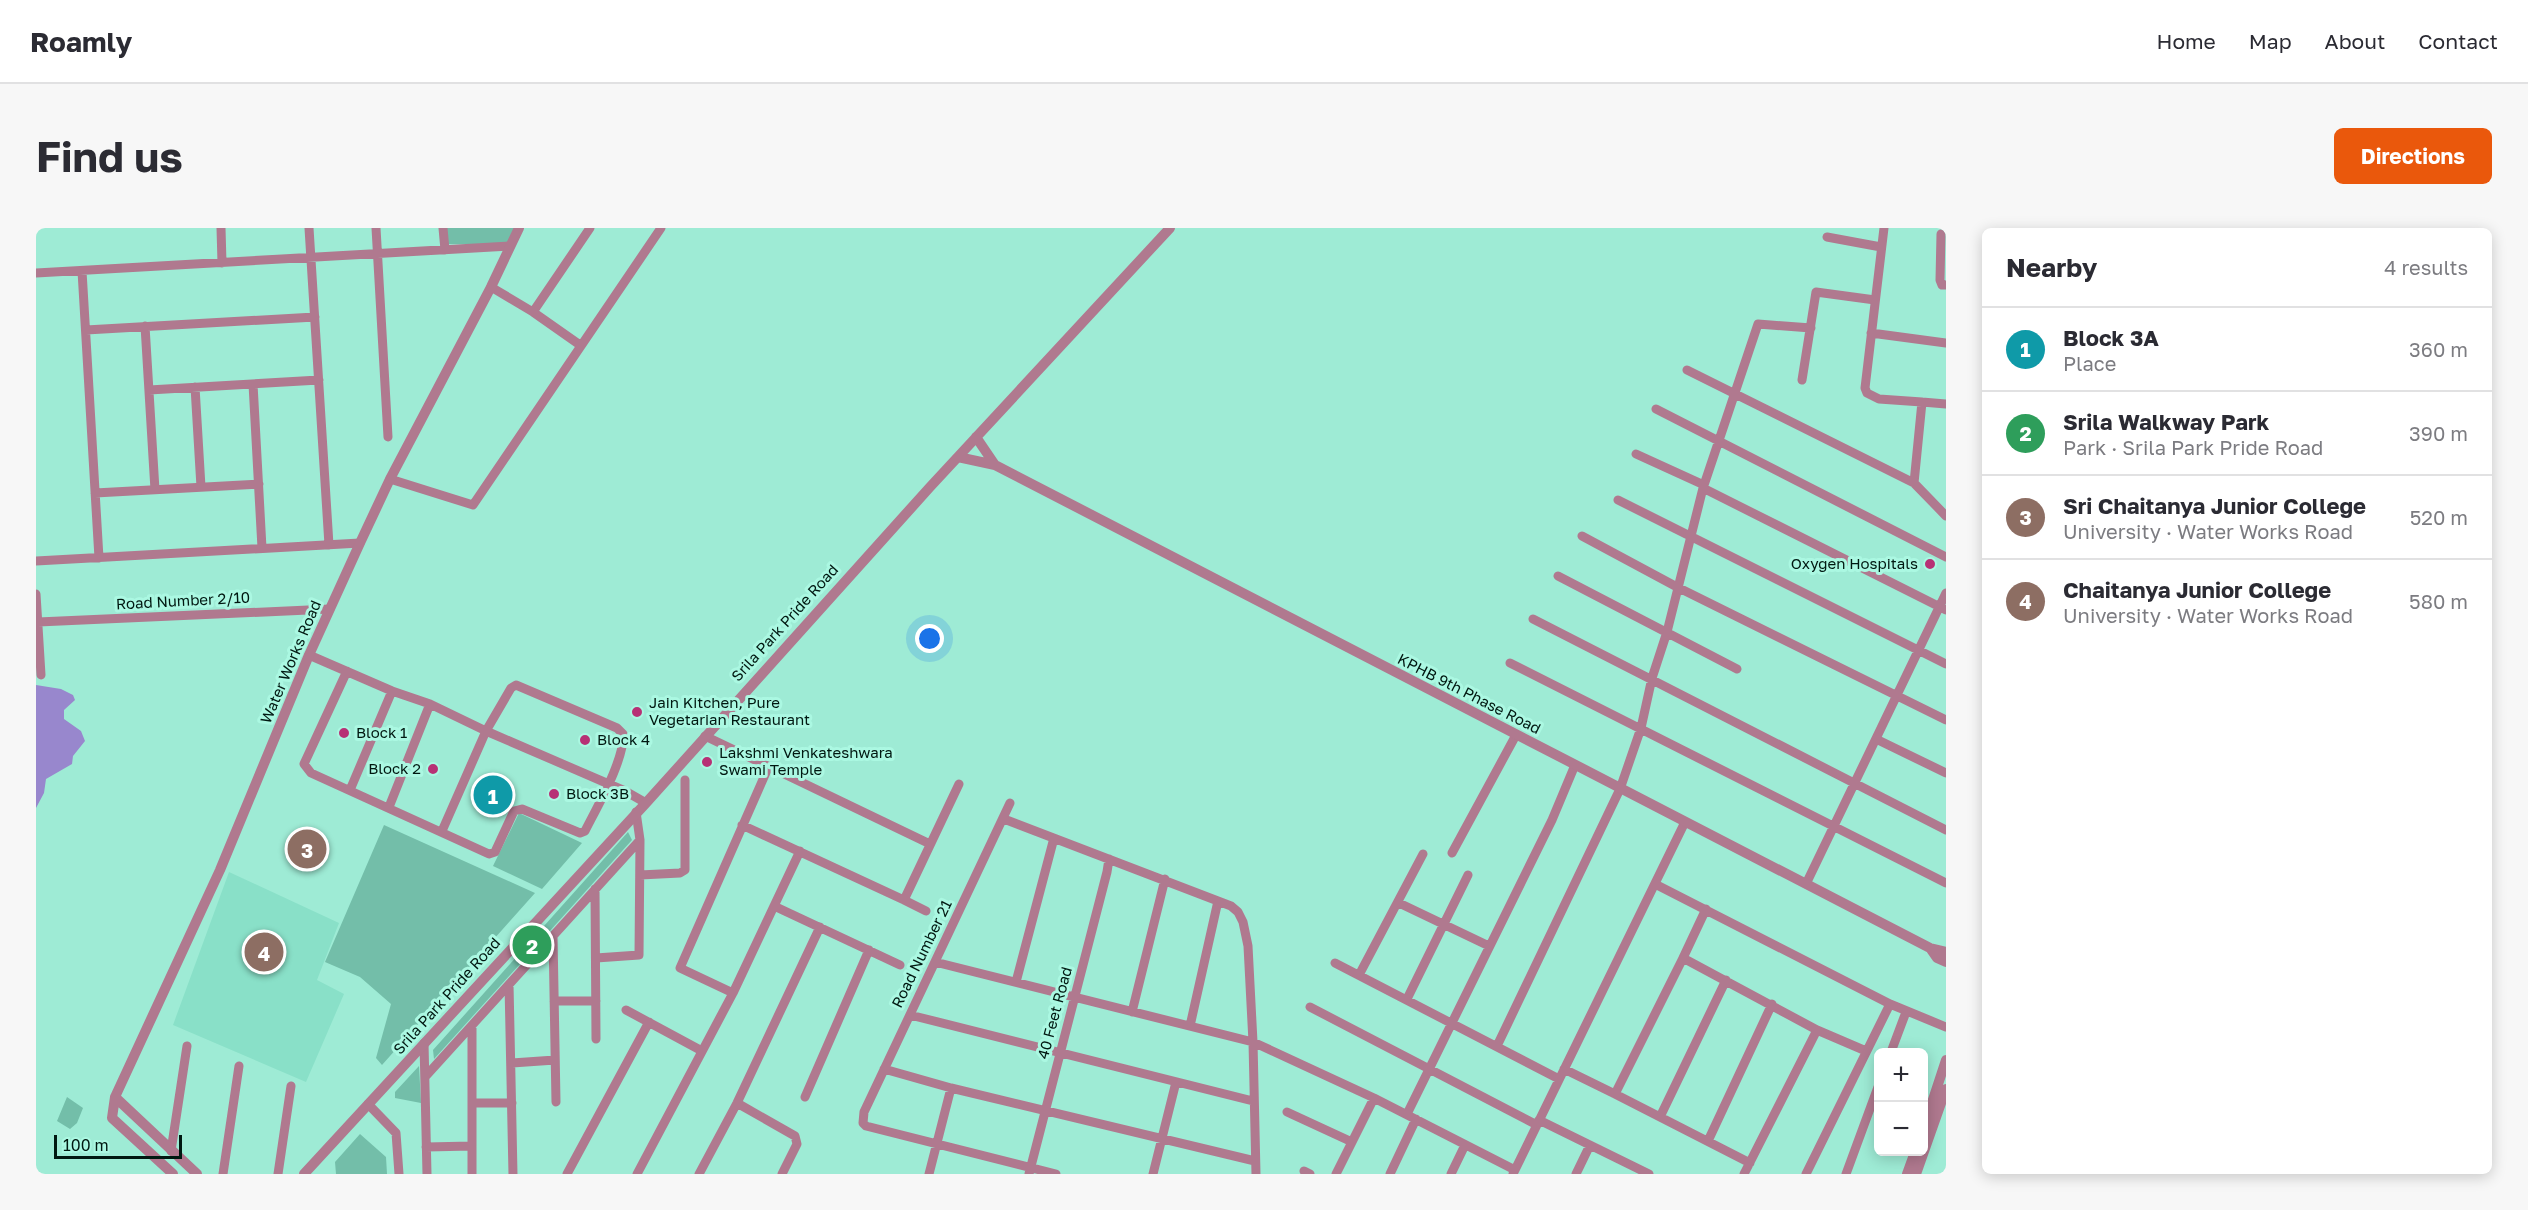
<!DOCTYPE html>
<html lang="en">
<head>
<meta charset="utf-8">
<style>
	:root { --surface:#fff; --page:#f7f7f7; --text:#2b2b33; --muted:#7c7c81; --line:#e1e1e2; --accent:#ea580c }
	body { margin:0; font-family:"Golos Text",sans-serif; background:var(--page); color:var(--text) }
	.controls { position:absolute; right:18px; bottom:18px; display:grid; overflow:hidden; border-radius:9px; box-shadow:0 3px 15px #0003 }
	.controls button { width:54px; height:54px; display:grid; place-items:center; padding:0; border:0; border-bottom:2px solid var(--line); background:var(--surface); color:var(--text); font:30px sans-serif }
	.scale { position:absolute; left:18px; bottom:15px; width:128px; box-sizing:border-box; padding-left:6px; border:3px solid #001811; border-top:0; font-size:16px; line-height:21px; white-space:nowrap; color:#001811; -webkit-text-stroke:4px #abf8e2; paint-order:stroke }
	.you { position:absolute; left:894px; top:411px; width:21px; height:21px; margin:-15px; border:4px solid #fff; border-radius:50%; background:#1a73e8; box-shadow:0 0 0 9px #1a73e833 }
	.badge { display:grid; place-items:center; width:39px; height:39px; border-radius:50%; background:var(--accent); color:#fff; font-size:20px; font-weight:700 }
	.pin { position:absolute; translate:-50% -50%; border:3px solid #fff; box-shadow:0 2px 6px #0006 }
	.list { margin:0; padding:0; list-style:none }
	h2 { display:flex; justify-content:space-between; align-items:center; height:78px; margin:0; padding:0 24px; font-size:26px }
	h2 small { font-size:20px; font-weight:400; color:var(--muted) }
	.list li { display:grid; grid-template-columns:39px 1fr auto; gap:18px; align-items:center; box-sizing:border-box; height:84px; padding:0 24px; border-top:2px solid var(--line) }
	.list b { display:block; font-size:22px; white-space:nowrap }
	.list p { margin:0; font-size:20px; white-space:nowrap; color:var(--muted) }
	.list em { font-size:20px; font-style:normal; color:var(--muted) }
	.map { position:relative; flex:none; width:1910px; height:946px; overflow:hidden; border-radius:9px }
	header { display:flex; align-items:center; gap:36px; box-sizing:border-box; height:84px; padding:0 30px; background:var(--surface); border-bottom:2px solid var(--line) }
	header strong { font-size:28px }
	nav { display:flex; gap:33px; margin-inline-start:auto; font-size:21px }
	.intro { display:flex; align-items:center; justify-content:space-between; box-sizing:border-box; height:144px; padding:0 36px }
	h1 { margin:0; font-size:42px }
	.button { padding:15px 27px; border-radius:9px; background:var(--accent); color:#fff; font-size:21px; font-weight:700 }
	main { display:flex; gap:36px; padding:0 36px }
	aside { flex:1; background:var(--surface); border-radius:9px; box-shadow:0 3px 15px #0003 }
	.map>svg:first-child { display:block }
</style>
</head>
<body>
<header>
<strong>Roamly</strong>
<nav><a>Home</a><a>Map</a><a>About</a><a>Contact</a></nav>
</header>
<div class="intro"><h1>Find us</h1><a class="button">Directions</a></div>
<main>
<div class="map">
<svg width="1910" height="946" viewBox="0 0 1910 946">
	<rect width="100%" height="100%" fill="#9eebd5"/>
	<path fill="#89e0c8" d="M193,644L303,695L281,752L308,766L270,854L137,797Z"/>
	<path fill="#73bea9" d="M407,0H481L474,16H408Z
		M483,585L546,615L506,661L457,638Z
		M348,597L499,665L346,837L340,830L355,776L324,749L289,734Z
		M592,604L596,612L398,831L397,822Z
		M383,838L385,875L359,870V864Z
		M31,869L47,880L41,895L34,901L21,893Z
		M324,906L350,929L351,946H300L299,934Z"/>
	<path fill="#9887cd" d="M0,457L25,461L37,467L39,472L28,482V491L45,503L49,513L37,528L36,536L10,551L8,565L0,580Z"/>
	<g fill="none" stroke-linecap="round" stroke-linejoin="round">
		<path stroke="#b0798f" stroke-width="9" d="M185,0L186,35
			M273,0L293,317
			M340,0L352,209
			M407,0L409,22
			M1905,6L1904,52L1906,57H1910
			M1791,9L1845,19
			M46,43L63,330
			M0,45L474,18
			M455,59L497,84L544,117
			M497,84L554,0
			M109,98L119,262
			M50,102L279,89
			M1835,105L1910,115
			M1651,142L1878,255L1886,174L1843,171L1831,165L1829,160L1848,0
			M1766,152L1780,64L1839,72
			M217,156L226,320
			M159,159L165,259
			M113,162L283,152
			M1886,174L1910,176
			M1620,181L1910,329
			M1600,226L1668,257
			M354,251L437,277L625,0
			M1878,255L1910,288
			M1667,260L1910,382
			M59,265L223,256
			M1582,272L1910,436
			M1546,308L1641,359L1910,492
			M0,333L324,315
			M1522,348L1701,441
			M0,366L5,447
			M1497,391L1910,602
			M2,394L294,381
			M273,427L356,463L394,476L450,503L589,563L610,575
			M1474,435L1910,655
			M311,443L268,536L275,545L453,626L459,624L478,583L486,581L544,605L549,603C561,579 589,531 587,506L581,500L480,457L475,460L450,503L406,603
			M669,508L894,616
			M1840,511L1910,545
			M314,562L356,463
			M974,575L828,884L827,895L830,898L1020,946
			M353,579L394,476
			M968,591L1195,678L1202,684L1207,694L1212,718L1217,814L1220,946
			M706,597L868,672L923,556
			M1416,625L1480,507
			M604,647L644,645L649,642V552
			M1619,656L1854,776
			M1770,656L1910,365
			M559,661L560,811
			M868,672L890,683
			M1363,675L1453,718
			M738,678L864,737
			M517,708L520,874
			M560,730L603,727L604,612L600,584
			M1647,730L1670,681
			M899,734L1217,814L1338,870L1479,942
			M1299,735L1523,851
			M1323,747L1387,626
			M980,754L1018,610
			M473,756L477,946
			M697,765L644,740L732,540
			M1371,771L1432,647
			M518,773H560
			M1274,779L1501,897
			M590,782L666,823
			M1096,784L1129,651
			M874,787L1217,873
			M1154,798L1182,673
			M436,800V946
			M388,815L391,946
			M1461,818L1584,561L1605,500L1616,450L1631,404L1667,260L1722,96L1775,100
			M1855,824L1870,784
			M476,835L519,832
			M848,841L915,860L1219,933
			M1528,841L1579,866
			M389,849L604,612
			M769,869L833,722
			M436,875H476
			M701,875L759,908L761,916L746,946
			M332,876L360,905L363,946
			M1251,884L1316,914
			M1371,886L1516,592L1539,537
			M1624,889L1690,752
			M1503,892L1613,946
			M1672,913L1736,776
			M390,919L436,918
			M135,923L151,818
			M1714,935L1579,866L1647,730L1781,802
			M1268,943L1274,946
			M187,946L203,838
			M242,946L255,858
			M531,946L613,794
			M601,946L697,765L764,623
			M663,946L701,875L784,699
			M893,946L915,860
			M993,946L1071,644L1073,631
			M1117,946L1140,854
			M1300,946L1338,870
			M1354,946L1380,891
			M1415,946L1429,917
			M1477,946L1649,594
			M1540,946L1554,917
			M1708,946L1781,802L1830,823
			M1770,946L1854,776L1910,799
			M1810,946L1842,859"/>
		<path stroke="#b0798f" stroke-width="10" d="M940,209L959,237
			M922,229L959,237L1894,720L1910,724
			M1894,720L1901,730L1910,734
			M79,869L161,946
			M1888,899L1910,832
			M137,946L76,890L79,869L184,642L273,427L324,315L354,251L455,59L483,0
			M268,946L610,575L894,259L1134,0
			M1871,946L1879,924
			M1880,946L1910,861"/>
	</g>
	<g fill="#b73175" stroke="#abf8e2" stroke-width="2">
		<circle cx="1894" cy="336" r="6"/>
		<circle cx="601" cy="484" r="6"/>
		<circle cx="308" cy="505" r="6"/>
		<circle cx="549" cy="512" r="6"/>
		<circle cx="671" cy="534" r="6"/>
		<circle cx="397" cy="541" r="6"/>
		<circle cx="518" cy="566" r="6"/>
	</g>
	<g text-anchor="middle" stroke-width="6" stroke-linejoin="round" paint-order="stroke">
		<g font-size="15" fill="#001811" stroke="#abf8e2" text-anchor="start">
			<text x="1882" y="341" text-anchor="end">Oxygen Hospitals</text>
			<text x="613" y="480">Jain Kitchen, Pure<tspan x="613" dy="17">Vegetarian Restaurant</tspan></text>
			<text x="320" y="510">Block 1</text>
			<text x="561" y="517">Block 4</text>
			<text x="683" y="530">Lakshmi Venkateshwara<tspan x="683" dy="17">Swami Temple</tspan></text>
			<text x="385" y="546" text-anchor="end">Block 2</text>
			<text x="530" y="571">Block 3B</text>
		</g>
		<g font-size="15" fill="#001811" stroke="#abf8e2">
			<text transform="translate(147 373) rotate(-3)" y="5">Road Number 2/10</text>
			<text transform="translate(749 395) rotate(-48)" y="5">Srila Park Pride Road</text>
			<text transform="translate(255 434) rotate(-67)" y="5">Water Works Road</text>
			<text transform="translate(1433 466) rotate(27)" y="5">KPHB 9th Phase Road</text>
			<text transform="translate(886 726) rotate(-64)" y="5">Road Number 21</text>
			<text transform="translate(411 768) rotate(-48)" y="5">Srila Park Pride Road</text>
			<text transform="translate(1019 785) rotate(-75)" y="5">40 Feet Road</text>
		</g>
	</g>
</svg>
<div class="controls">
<button>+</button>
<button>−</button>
</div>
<div class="scale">100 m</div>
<div class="you"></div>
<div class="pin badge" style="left:457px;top:567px;background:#0f9aa8">1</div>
<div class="pin badge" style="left:496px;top:717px;background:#2e9e5b">2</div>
<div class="pin badge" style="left:271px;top:621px;background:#8d6e63">3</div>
<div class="pin badge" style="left:228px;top:724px;background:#8d6e63">4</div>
</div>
<aside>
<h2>Nearby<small>4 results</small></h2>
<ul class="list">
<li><span class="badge" style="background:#0f9aa8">1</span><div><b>Block 3A</b><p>Place</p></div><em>360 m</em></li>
<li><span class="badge" style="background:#2e9e5b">2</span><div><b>Srila Walkway Park</b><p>Park · Srila Park Pride Road</p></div><em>390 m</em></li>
<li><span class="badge" style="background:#8d6e63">3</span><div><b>Sri Chaitanya Junior College</b><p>University · Water Works Road</p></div><em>520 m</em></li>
<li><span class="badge" style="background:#8d6e63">4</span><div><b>Chaitanya Junior College</b><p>University · Water Works Road</p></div><em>580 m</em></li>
</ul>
</aside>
</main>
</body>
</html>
